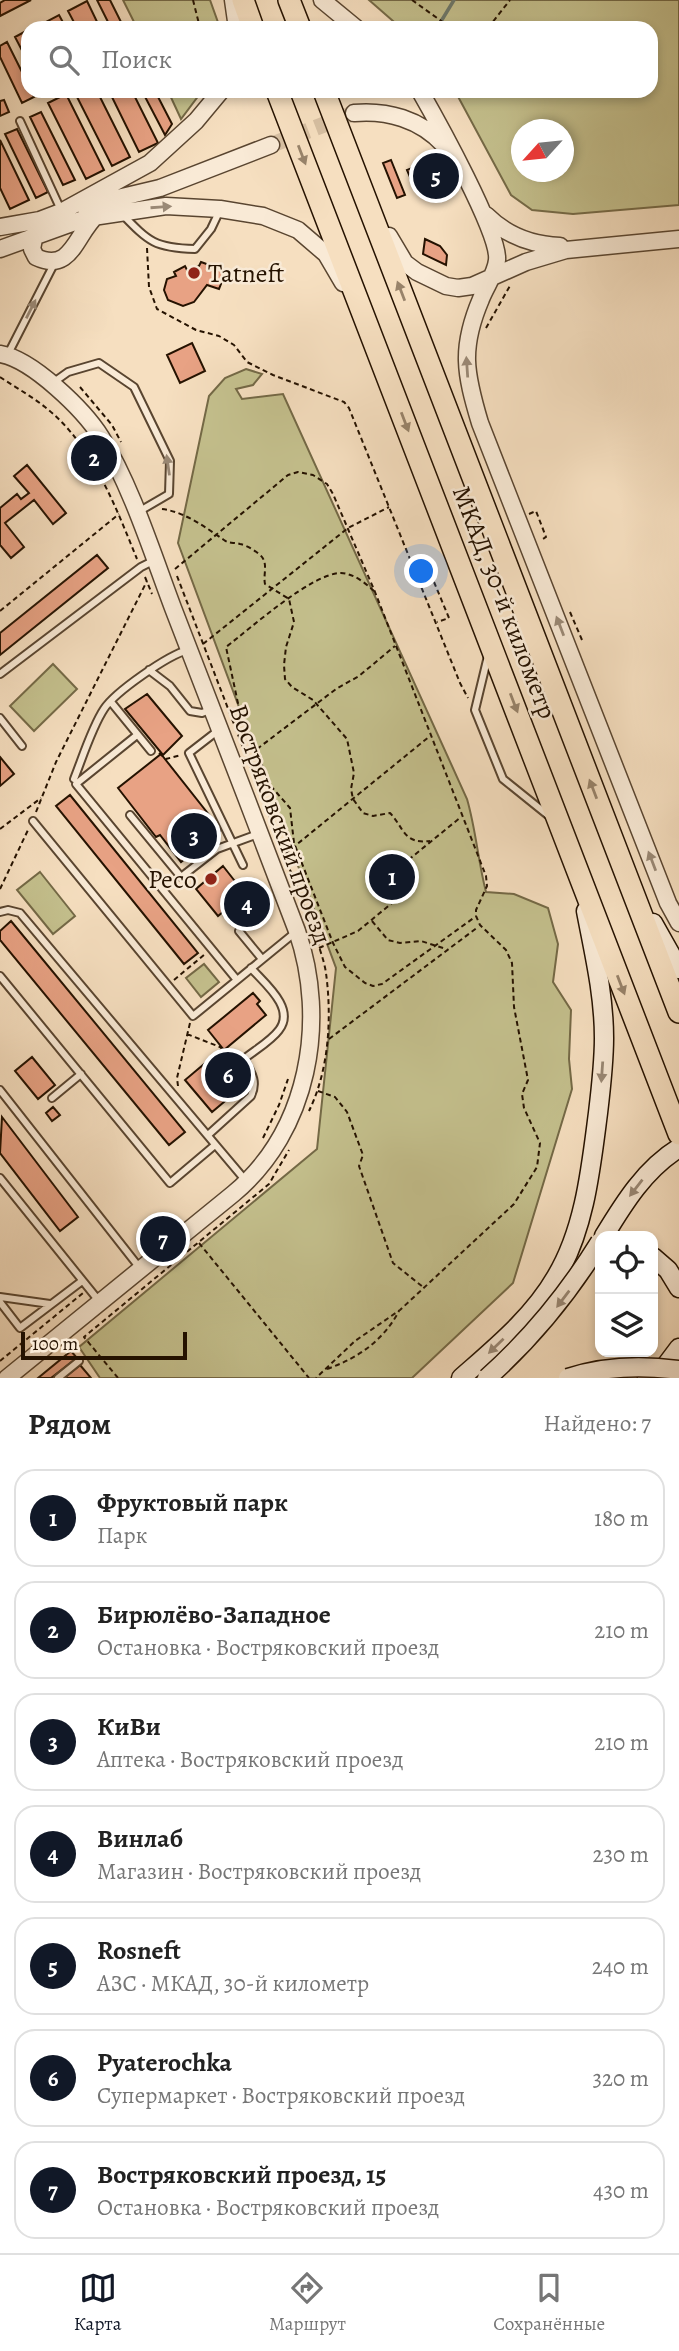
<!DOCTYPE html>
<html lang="ru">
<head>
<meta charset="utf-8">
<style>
	:root { --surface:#fff; --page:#f2f2f2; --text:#222; --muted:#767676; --line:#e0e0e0; --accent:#111827 }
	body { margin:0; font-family:Alegreya,serif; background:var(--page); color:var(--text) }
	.controls { position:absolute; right:21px; bottom:21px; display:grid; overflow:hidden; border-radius:14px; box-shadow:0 4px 10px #0003 }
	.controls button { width:63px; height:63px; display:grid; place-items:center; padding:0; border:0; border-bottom:2px solid var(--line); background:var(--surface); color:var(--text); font:35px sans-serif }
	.compass { position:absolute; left:511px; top:119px; width:63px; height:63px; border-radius:50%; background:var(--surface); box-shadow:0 4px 10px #0003; rotate:243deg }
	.scale { position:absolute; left:21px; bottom:18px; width:166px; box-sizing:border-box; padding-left:7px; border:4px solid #251200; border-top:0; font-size:19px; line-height:24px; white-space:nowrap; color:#251200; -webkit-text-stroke:5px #f9ead6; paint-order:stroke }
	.you { position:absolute; left:422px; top:572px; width:24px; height:24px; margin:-18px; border:5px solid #fff; border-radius:50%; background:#1a73e8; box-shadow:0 0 0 10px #1a73e833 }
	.badge { display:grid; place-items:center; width:46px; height:46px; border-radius:50%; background:var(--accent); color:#fff; font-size:23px; font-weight:700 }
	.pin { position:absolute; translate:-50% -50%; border:4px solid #fff; box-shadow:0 2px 7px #0006 }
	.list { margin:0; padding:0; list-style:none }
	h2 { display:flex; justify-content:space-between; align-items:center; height:91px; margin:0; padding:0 28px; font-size:30px }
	h2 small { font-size:23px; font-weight:400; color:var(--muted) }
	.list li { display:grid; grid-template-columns:46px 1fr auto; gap:21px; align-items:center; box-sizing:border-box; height:98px; margin:0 14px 14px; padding:0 14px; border:2px solid var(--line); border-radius:21px }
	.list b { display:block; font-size:26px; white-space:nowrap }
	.list p { margin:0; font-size:23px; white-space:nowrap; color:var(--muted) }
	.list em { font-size:23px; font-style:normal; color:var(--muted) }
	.icon { flex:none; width:38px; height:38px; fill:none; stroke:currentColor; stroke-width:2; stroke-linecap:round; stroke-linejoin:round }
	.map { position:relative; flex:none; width:679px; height:1378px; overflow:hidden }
	.search { position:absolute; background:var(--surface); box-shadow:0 4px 10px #0003; left:21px; right:21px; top:21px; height:77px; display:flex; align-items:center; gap:18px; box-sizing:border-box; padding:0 24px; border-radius:21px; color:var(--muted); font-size:26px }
	.sheet { height:875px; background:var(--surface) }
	nav { display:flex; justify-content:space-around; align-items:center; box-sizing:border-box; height:98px; border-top:2px solid var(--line); background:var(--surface); font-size:19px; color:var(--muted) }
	nav a { display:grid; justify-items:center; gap:4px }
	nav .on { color:var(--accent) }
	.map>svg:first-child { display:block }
</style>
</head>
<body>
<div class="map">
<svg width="679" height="1378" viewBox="0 0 679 1378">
	<rect width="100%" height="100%" fill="#f6dfc0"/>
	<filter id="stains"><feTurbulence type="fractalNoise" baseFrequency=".00286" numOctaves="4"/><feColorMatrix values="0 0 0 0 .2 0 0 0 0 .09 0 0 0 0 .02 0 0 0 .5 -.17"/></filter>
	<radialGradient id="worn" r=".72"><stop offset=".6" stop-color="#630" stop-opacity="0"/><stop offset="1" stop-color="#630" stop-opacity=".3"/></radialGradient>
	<path fill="#c4c08d" stroke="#746946" stroke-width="2" fill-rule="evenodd" d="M123,0H210L220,28H137Z
		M369,0H679V205L573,214L532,210L511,195L455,91H651V28H401ZM522,130H564V172H522Z
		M168,91H202L181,119Z
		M246,369L262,374L253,385L236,389L242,399L283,394L467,799C476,830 478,861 486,892L514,894L548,908L558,944L553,982L571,1010L569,1059L572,1089L513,1283L412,1378H100L79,1347L317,1149L336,968L178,543L209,396L225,378Z
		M53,664L77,689L34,731L10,706Z
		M40,872L75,916L53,934L17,890Z
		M204,964L219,982L201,997L186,978Z"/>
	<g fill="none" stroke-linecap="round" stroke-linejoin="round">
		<path stroke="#6d786b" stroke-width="3.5" d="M437,28L454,0"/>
	</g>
	<path fill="#e8a284" stroke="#251200" stroke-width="2" d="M5,0H31L0,16V3Z
		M97,0H110L124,28H111Z
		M87,1L100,28H77L68,11Z
		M59,15L66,28H42L40,25Z
		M28,30V62L15,37Z
		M7,42L28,84V91H32L34,97L22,103L0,57V46Z
		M74,91H97L130,157L112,166Z
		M109,91H132L158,143L139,152Z
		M142,91H155L172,124L165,135Z
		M66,94L104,170L86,179L48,103Z
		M4,100L9,112L0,116V101Z
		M41,112L75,180L63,185L30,117Z
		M17,129L48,192L36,198L5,134Z
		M0,140L29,200L10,209L0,188Z
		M391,160L405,195L397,198L383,163Z
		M417,166L425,187L416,191L407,170Z
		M425,239L440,246L447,255L446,265L423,254Z
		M201,262L226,271L219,289L207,285L194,302L183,306L168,300L164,290L167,279L176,276L174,272L185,266L187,270L199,266Z
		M192,343L205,371L180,383L167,355Z
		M27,465L66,513L53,524L34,500L5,523L24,547L11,558L0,545V508L17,494L21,499L29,493L14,476Z
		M97,555L108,568L0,655V633Z
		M147,694L182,736L163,755L125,709Z
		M161,754L221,830L181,862L160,835L156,837L118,788Z
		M0,757L14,774L0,786Z
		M70,795L198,953L184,964L56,806Z
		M223,866L245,894L240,898L243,901L245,899L251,908L231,924L224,916L227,914L224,911L218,916L196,889Z
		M11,921L185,1132L169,1145L0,940V931Z
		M253,993L260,1001L257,1004L266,1015L224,1050L208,1030Z
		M222,1049L249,1081L212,1112L185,1080Z
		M32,1057L55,1085L38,1099L15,1071Z
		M53,1107L60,1115L52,1121L46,1113Z
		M2,1117L78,1217L60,1231L0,1153Z
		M71,1351L77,1358L51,1378H38Z
		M80,1365L91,1378H64Z"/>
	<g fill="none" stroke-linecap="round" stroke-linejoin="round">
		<path stroke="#d7c0a3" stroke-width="16" stroke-dasharray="16 8" stroke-linecap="butt" d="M271,145L354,113"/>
		<defs>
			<path id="service" d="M20,121L61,210
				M122,214C149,242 155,248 195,249L211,229L220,210
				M8,354L54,264
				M54,382L68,372L99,363L134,387L170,461L169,494L138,512
				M488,656L475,710L503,779L549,816
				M149,670L170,686L190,711L202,713L210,710
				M0,674L141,567L153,561
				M111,702L151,751
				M0,718L22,746
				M220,729L189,753L243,865
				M137,735L76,784L237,980
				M74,779C82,759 92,727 104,709C115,692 168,655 188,650
				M130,815L181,877L217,849L258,834
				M33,821L193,1016L297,931
				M0,912L8,910L20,913L246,1181
				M239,931L262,959
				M0,976L170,1183L215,1145
				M0,1090L139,1267
				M52,1098L81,1074
				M208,1135L251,1096C258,1081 251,1072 244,1059C255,1050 271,1041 279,1030C296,1008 264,983 251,968
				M0,1178L99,1301
				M0,1297L50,1304
				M0,1302L20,1328L82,1281
				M58,1378L79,1361"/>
			<path id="tertiary" d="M233,0L237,28
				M322,0L356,28
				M420,91C436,119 500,234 497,260C496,273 486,286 481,299C460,348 465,373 480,423L668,903L679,923
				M354,113C387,110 420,119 444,145
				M84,206L160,188L271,145
				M486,215C507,236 531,245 560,246
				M0,227L40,220L61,212L150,163L196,121L221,91
				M36,229L32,249L36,257C72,274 76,233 97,215
				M389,236L405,263L417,272L446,286L458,288L472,286L526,262L566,250L679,239
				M0,249L86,218L166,206L220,209L263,216L298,230L326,254L343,283
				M0,354C32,359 84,410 101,437C131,485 153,555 173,608C215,716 256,823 297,931C328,1021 309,1131 233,1194L7,1378"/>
			<path id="secondary" d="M653,923L679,969
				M604,1236C624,1203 645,1169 679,1148
				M653,1257L668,1270L679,1288
				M461,1378C495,1348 533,1317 556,1277C585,1229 591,1167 598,1113C601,1088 604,1063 604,1038C604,995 594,953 586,911
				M647,1378L664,1368L679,1348"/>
			<path id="trunk" d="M243,0L253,28
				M289,0L300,28
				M277,91L679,1134
				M324,91L679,1012"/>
		</defs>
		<use href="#service" stroke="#594530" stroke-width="10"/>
		<use href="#tertiary" stroke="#594530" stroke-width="19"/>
		<use href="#secondary" stroke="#251200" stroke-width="21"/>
		<use href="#trunk" stroke="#251200" stroke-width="24"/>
		<path stroke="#251200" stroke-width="2" stroke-dasharray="5 3.5" stroke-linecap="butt" d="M193,0L200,28
			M412,0L451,28
			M488,28L510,0
			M194,91L196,99
			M147,248L149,287L157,309L196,330L219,336L234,345L247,362L273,375L344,402L349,408L460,683L468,698
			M486,328L511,284
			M0,377C15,387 31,396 45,407C92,444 115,505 137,559
			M80,387L112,425L121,442
			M162,509C185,512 205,527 224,540C229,544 234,542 240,544C246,545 258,552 262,557C268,565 263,575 265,584L289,599L294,622L286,647L284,665L285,679L292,687L313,700L347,739L354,773L351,789L353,799L363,813L373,816L390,813C405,829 403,844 430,841
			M529,514L536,511L546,537L543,539
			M175,569L288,475L298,472L313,475L327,484L333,494L375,592L486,876L487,886L476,910V916L480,925L506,950L512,963L514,1007L528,1080L522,1094L524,1108L540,1143L537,1167L514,1204L400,1310L355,1341L316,1378
			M177,576L314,932C318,945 324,959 326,973C332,1018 329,1070 309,1111
			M145,577L152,594
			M434,582L449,618L437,622
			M374,591C365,583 355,574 341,573C312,573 251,628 226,647L239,708L270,785L290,808L294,843L333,943L345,967L365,983L373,986L382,984L475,917
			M0,611L119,514
			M570,612L582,640
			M203,644L348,528L389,507
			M257,749L336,689L359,676L395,646
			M159,753L166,759L181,755
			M36,812L56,762L147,581
			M0,829L41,798
			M285,854L430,736
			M0,889L28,830
			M372,921L388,940L400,943L421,941L446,949
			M319,948L358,931L392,903L396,870L461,817
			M174,980L205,954
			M187,1034L220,1047L226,1052L236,1056
			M329,1039L478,927
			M178,1086L177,1078L190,1023
			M318,1091L335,1097L347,1112L363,1155L359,1166L393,1263L423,1287
			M263,1138L279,1105L288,1079
			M199,1243L309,1378
			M0,1361L83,1293
			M327,1369C358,1358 383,1341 399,1311
			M118,1378L84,1337L269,1184L289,1150"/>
		<use href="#service" stroke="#f9ead6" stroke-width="6"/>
		<use href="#tertiary" stroke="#f9ead6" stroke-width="16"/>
		<use href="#secondary" stroke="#f9ead6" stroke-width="18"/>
		<use href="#trunk" stroke="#f6dfc0" stroke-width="21"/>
		<defs>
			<path id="secondary-bridge" d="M487,1378C533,1337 568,1294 600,1242
				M568,1378C604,1366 642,1365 679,1370"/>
		</defs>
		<use href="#secondary-bridge" stroke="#251200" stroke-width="21" stroke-linecap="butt"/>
		<use href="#secondary-bridge" stroke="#f9ead6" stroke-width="18"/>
	</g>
	<defs><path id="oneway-solid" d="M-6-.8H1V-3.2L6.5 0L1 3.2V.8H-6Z" transform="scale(1.75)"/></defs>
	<g fill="#98836a">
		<use href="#oneway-solid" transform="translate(302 155) rotate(69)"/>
		<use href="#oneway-solid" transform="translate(401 291) rotate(-111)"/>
		<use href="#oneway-solid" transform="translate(405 422) rotate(69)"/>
		<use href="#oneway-solid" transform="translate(514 703) rotate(69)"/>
		<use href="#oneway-solid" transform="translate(593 789) rotate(-111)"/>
		<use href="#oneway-solid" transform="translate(621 985) rotate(69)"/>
	</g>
	<g fill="#9a8976">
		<use href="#oneway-solid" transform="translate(161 207) rotate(-4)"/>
		<use href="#oneway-solid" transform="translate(31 309) rotate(-63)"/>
		<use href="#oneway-solid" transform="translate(467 367) rotate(-94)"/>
		<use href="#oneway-solid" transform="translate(168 465) rotate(-98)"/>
		<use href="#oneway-solid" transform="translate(560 626) rotate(-111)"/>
		<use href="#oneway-solid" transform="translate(652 861) rotate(-111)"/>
		<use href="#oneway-solid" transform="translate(602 1072) rotate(94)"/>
		<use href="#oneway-solid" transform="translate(636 1188) rotate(128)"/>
		<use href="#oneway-solid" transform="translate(563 1299) rotate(127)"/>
		<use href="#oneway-solid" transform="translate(496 1346) rotate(136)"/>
	</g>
	<g fill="#8f2418" stroke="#f9ead6" stroke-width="2.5">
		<circle cx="194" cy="273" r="7"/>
		<circle cx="211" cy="879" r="7"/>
	</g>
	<g text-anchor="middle" stroke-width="5" stroke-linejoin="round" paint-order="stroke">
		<g font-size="26" fill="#251200" stroke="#f9ead6" text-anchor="start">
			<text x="208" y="282">Tatneft</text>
			<text x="197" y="888" text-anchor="end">Ресо</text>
		</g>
		<g font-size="26" fill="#251200" stroke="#f9ead6">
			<text transform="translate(505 602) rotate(69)" y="9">МКАД, 30-й километр</text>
			<text transform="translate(281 824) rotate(70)" y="9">Востряковский проезд</text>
		</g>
	</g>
	<rect width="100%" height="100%" filter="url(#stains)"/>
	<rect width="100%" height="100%" fill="url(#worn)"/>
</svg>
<div class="controls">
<button><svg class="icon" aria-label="locate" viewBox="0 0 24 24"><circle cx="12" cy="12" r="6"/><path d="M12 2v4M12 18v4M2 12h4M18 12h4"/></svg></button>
<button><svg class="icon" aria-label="layers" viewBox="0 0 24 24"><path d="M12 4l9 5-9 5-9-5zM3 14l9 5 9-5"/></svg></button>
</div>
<svg class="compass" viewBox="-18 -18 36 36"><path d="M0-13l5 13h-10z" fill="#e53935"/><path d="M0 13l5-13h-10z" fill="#767676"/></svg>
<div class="scale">100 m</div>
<div class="you"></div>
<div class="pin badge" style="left:392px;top:877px">1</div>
<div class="pin badge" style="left:94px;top:458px">2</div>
<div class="pin badge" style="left:194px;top:836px">3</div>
<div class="pin badge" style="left:247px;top:904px">4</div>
<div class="pin badge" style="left:436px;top:176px">5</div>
<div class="pin badge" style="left:228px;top:1075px">6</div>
<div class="pin badge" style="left:163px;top:1239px">7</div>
<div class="search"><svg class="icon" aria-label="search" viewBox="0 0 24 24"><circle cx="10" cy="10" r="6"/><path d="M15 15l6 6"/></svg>Поиск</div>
</div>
<section class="sheet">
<h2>Рядом<small>Найдено: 7</small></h2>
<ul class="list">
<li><span class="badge">1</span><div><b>Фруктовый парк</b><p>Парк</p></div><em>180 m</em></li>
<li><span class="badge">2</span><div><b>Бирюлёво-Западное</b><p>Остановка · Востряковский проезд</p></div><em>210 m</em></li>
<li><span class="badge">3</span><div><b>КиВи</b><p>Аптека · Востряковский проезд</p></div><em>210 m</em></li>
<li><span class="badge">4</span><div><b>Винлаб</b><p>Магазин · Востряковский проезд</p></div><em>230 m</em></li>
<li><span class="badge">5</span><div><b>Rosneft</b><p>АЗС · МКАД, 30-й километр</p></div><em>240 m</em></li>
<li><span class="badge">6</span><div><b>Pyaterochka</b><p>Супермаркет · Востряковский проезд</p></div><em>320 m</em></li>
<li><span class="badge">7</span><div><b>Востряковский проезд, 15</b><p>Остановка · Востряковский проезд</p></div><em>430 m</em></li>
</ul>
</section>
<nav>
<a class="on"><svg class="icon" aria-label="map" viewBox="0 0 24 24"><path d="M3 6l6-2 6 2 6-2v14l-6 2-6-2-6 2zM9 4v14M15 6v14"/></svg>Карта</a>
<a><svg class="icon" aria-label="directions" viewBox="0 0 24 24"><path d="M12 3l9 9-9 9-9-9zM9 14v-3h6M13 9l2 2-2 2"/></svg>Маршрут</a>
<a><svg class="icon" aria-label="saved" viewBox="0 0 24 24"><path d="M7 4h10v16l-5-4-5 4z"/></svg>Сохранённые</a>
</nav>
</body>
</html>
